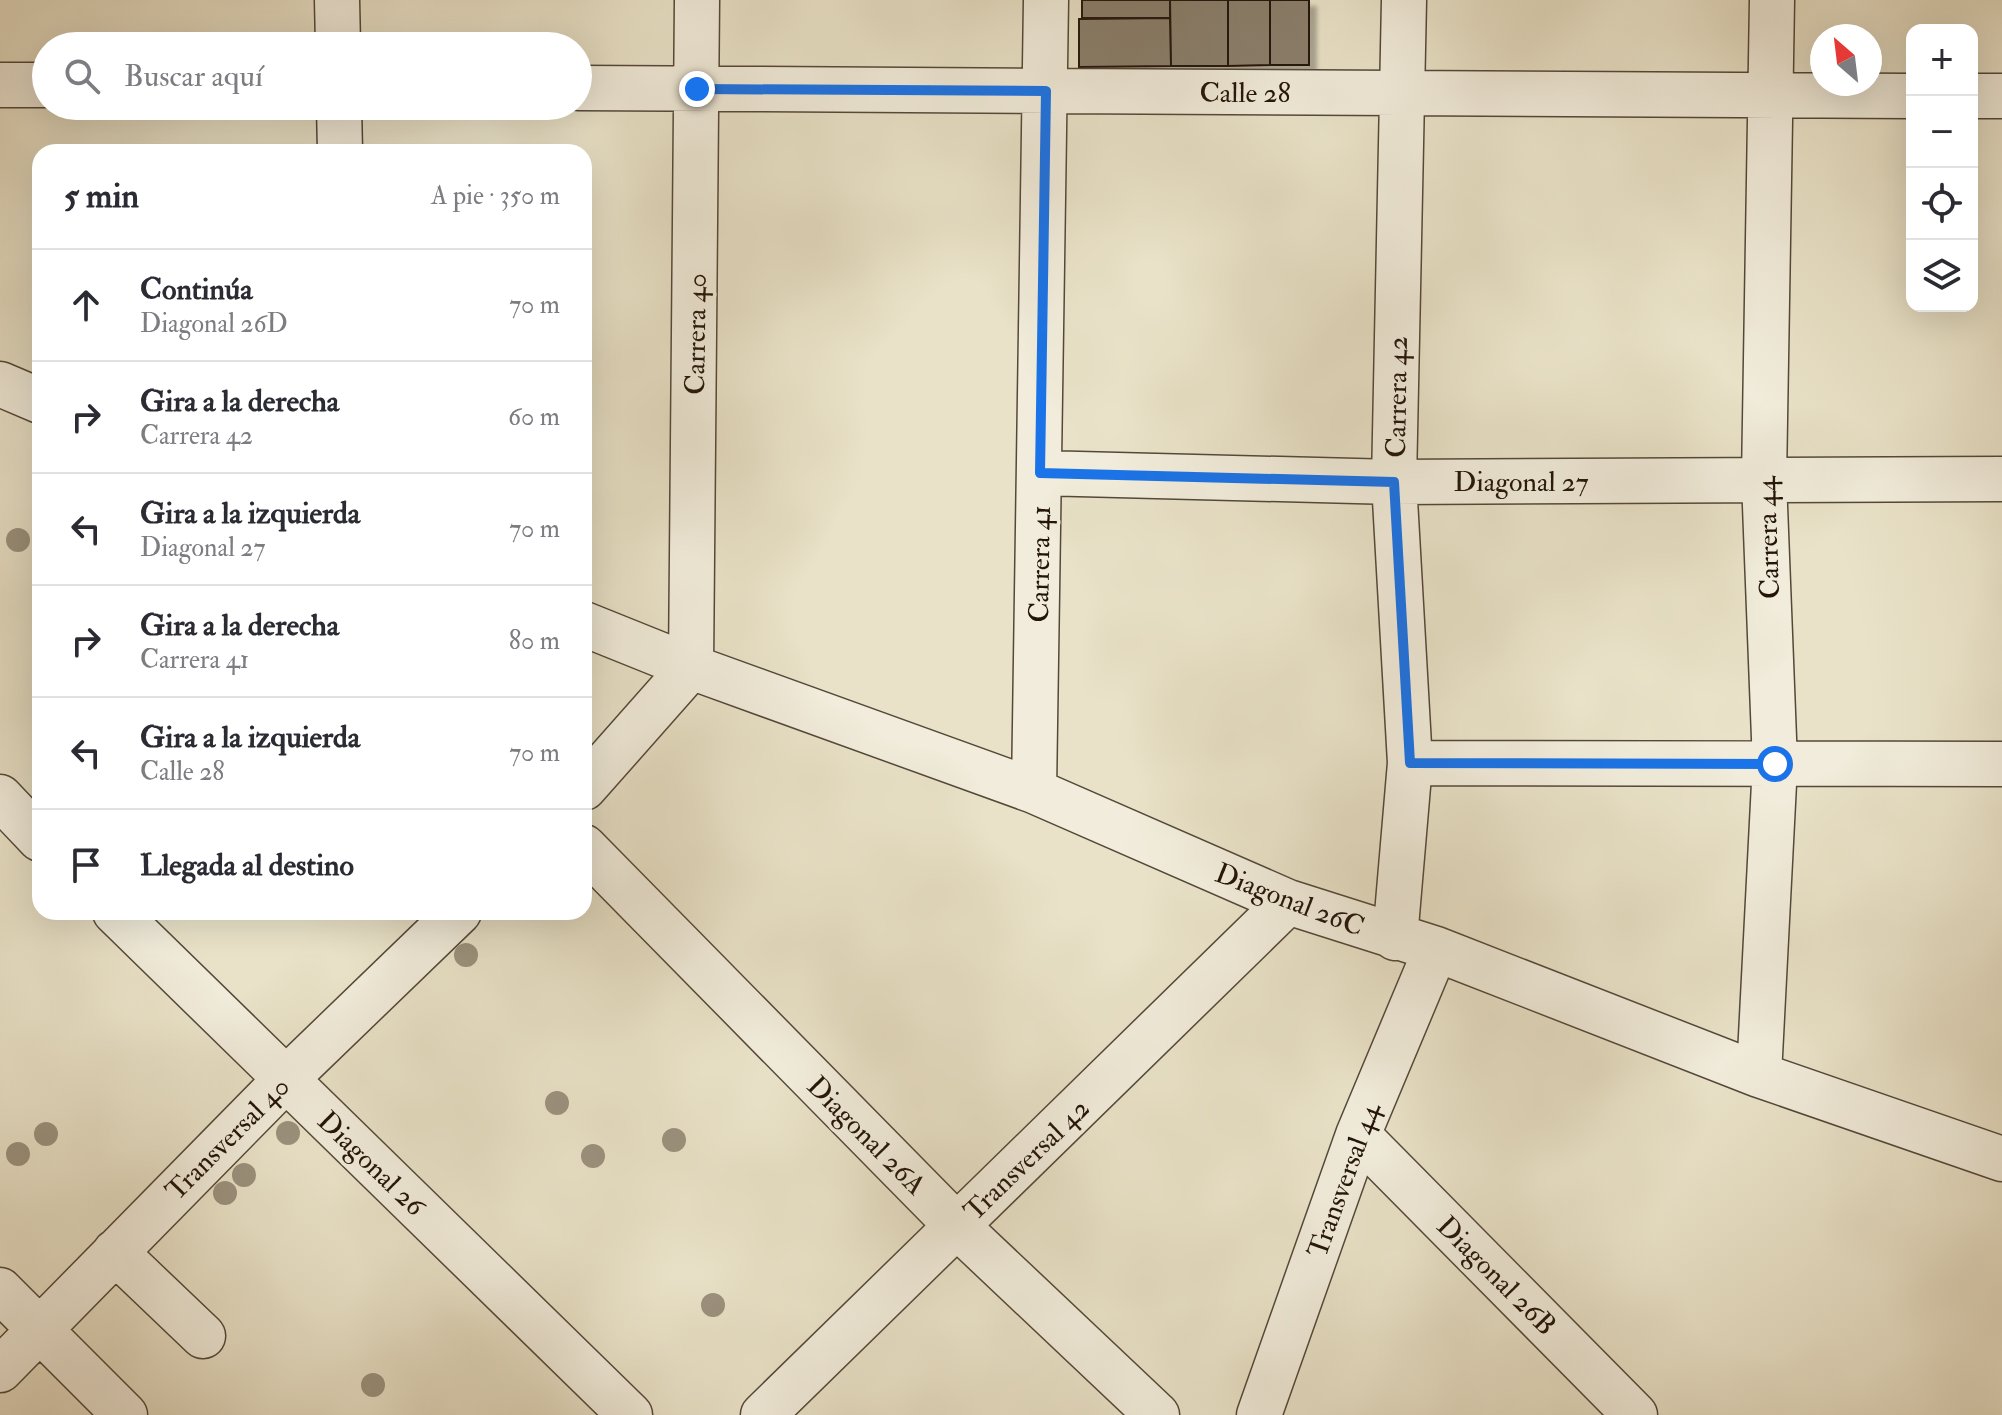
<!DOCTYPE html>
<html lang="es">
<head>
<meta charset="utf-8">
<style>
	:root { --surface:#fff; --page:#f7f7f7; --text:#2b2b33; --muted:#7c7c81; --line:#e1e1e2 }
	body { margin:0; font-family:"IM FELL Double Pica",serif; background:var(--page); color:var(--text) }
	.controls { position:absolute; right:24px; top:24px; display:grid; overflow:hidden; border-radius:16px; box-shadow:0 8px 32px #0002 }
	.controls button { width:72px; height:72px; display:grid; place-items:center; padding:0; border:0; border-bottom:2px solid var(--line); background:var(--surface); color:var(--text); font:40px sans-serif }
	.compass { position:absolute; left:1810px; top:24px; width:72px; height:72px; border-radius:50%; background:var(--surface); box-shadow:0 8px 32px #0002; rotate:332deg }
	.stop { position:absolute; width:24px; height:24px; margin:-18px; border:6px solid #1a73e8; border-radius:50%; background:#fff }
	.stop.end { background:#1a73e8; border-color:#fff; box-shadow:0 2px 8px #0008 }
	.list { margin:0; padding:0; list-style:none }
	h2 { display:flex; justify-content:space-between; align-items:center; height:104px; margin:0; padding:0 32px; font-size:34px }
	h2 small { font-size:26px; font-weight:400; color:var(--muted) }
	.list li { display:grid; grid-template-columns:52px 1fr auto; gap:24px; align-items:center; box-sizing:border-box; height:112px; padding:0 32px; border-top:2px solid var(--line) }
	.list b { display:block; font-size:30px; white-space:nowrap }
	.list p { margin:0; font-size:26px; white-space:nowrap; color:var(--muted) }
	.list em { font-size:26px; font-style:normal; color:var(--muted) }
	.icon { flex:none; width:44px; height:44px; fill:none; stroke:currentColor; stroke-width:2; stroke-linecap:round; stroke-linejoin:round }
	.map { position:relative; flex:none; width:2002px; height:1415px; overflow:hidden }
	.search { position:absolute; background:var(--surface); box-shadow:0 8px 32px #0002; left:32px; top:32px; width:560px; height:88px; display:flex; align-items:center; gap:20px; box-sizing:border-box; padding:0 28px; border-radius:44px; color:var(--muted); font-size:30px }
	.panel { position:absolute; background:var(--surface); box-shadow:0 8px 32px #0002; left:32px; top:144px; width:560px; height:776px; border-radius:24px }
	.map>svg:first-child { display:block }
</style>
</head>
<body>
<div class="map">
<svg width="2002" height="1415" viewBox="0 0 2002 1415">
	<defs>
		<filter id="shadow"><feDropShadow dx="7" dy="7" stdDeviation="2" flood-color="#0004"/></filter>
	</defs>
	<rect width="100%" height="100%" fill="#e9e2c8"/>
	<filter id="stains"><feTurbulence type="fractalNoise" baseFrequency=".0025" numOctaves="4"/><feColorMatrix values="0 0 0 0 .2 0 0 0 0 .09 0 0 0 0 .02 0 0 0 .5 -.17"/></filter>
	<radialGradient id="worn" r=".72"><stop offset=".6" stop-color="#630" stop-opacity="0"/><stop offset="1" stop-color="#630" stop-opacity=".3"/></radialGradient>
	<path fill="#8a7f6c" stroke="#231409" stroke-width="2" filter="url(#shadow)" d="M1082,0H1170V18H1082Z
		M1170,0H1228V66H1171Z
		M1228,0H1270V65L1228,66Z
		M1270,0H1309V65H1270Z
		M1170,18L1171,66L1079,67V19Z"/>
	<g fill="none" stroke-linecap="round" stroke-linejoin="round">
		<defs>
			<path id="minor" d="M337,0L338,46
				M0,85H46
				M578,88L1912,96
				M1972,96H2002
				M339,106L340,152
				M0,384L40,401
				M1040,473L1394,482L2002,479
				M584,624L691,667L1034,791L1288,902L1436,949L1759,1075L2002,1159
				M1410,763L2002,764
				M584,788L691,667L697,0
				M1034,791L1046,0
				M0,797L40,839
				M584,847L957,1226L1157,1415
				M115,912L630,1415
				M1395,938L1410,763L1394,482L1404,0
				M1759,1075L1775,764L1764,480L1772,0
				M1358,1135L1635,1415
				M115,1252L203,1336
				M0,1290L125,1415
				M0,1370L286,1079L459,912
				M763,1415L1288,902
				M1259,1415L1358,1135L1436,949"/>
		</defs>
		<use href="#minor" stroke="#544839" stroke-width="47"/>
		<use href="#minor" stroke="#f1ecdb" stroke-width="44"/>
	</g>
	<g fill="#9b927e">
		<circle cx="18" cy="540" r="12"/>
		<circle cx="466" cy="955" r="12"/>
		<circle cx="557" cy="1103" r="12"/>
		<circle cx="288" cy="1133" r="12"/>
		<circle cx="46" cy="1134" r="12"/>
		<circle cx="674" cy="1140" r="12"/>
		<circle cx="18" cy="1154" r="12"/>
		<circle cx="593" cy="1156" r="12"/>
		<circle cx="244" cy="1175" r="12"/>
		<circle cx="225" cy="1193" r="12"/>
		<circle cx="713" cy="1305" r="12"/>
		<circle cx="373" cy="1385" r="12"/>
	</g>
	<g fill="none" stroke-linecap="round" stroke-linejoin="round">
		<path stroke="#1a73e8" stroke-width="10" d="M697,89L1046,91L1040,473L1394,482L1410,763L1775,764"/>
	</g>
	<g text-anchor="middle" stroke-width="7" stroke-linejoin="round" paint-order="stroke">
		<g font-size="28" fill="#231409" stroke="#f1ecdb">
			<text x="1245" y="102">Calle 28</text>
			<text transform="translate(695 334) rotate(-89)" y="10">Carrera 40</text>
			<text transform="translate(1396 397) rotate(-89)" y="10">Carrera 42</text>
			<text x="1521" y="491">Diagonal 27</text>
			<text transform="translate(1767 538) rotate(-92)" y="10">Carrera 44</text>
			<text transform="translate(1039 564) rotate(-89)" y="10">Carrera 41</text>
			<text transform="translate(1290 899) rotate(21)" y="10">Diagonal 26C</text>
			<text transform="translate(867 1135) rotate(45)" y="10">Diagonal 26A</text>
			<text transform="translate(227 1138) rotate(-45)" y="10">Transversal 40</text>
			<text transform="translate(1026 1159) rotate(-44)" y="10">Transversal 42</text>
			<text transform="translate(372 1163) rotate(44)" y="10">Diagonal 26</text>
			<text transform="translate(1343 1180) rotate(-70)" y="10">Transversal 44</text>
			<text transform="translate(1497 1275) rotate(45)" y="10">Diagonal 26B</text>
		</g>
	</g>
	<rect width="100%" height="100%" filter="url(#stains)"/>
	<rect width="100%" height="100%" fill="url(#worn)"/>
</svg>
<div class="controls">
<button>+</button>
<button>−</button>
<button><svg class="icon" aria-label="locate" viewBox="0 0 24 24"><circle cx="12" cy="12" r="6"/><path d="M12 2v4M12 18v4M2 12h4M18 12h4"/></svg></button>
<button><svg class="icon" aria-label="layers" viewBox="0 0 24 24"><path d="M12 4l9 5-9 5-9-5zM3 14l9 5 9-5"/></svg></button>
</div>
<svg class="compass" viewBox="-18 -18 36 36"><path d="M0-13l5 13h-10z" fill="#e53935"/><path d="M0 13l5-13h-10z" fill="#7c7c81"/></svg>
<div class="stop" style="left:1775px;top:764px"></div>
<div class="stop end" style="left:697px;top:89px"></div>
<div class="search"><svg class="icon" aria-label="search" viewBox="0 0 24 24"><circle cx="10" cy="10" r="6"/><path d="M15 15l6 6"/></svg>Buscar aquí</div>
<section class="panel">
<h2>5 min<small>A pie · 350 m</small></h2>
<ul class="list">
<li><svg class="icon" aria-label="ahead" viewBox="0 0 24 24"><path d="M12 20V5M6 11l6-6 6 6"/></svg><div><b>Continúa</b><p>Diagonal 26D</p></div><em>70 m</em></li>
<li><svg class="icon" aria-label="right" viewBox="0 0 24 24"><path d="M7 20v-9h11M14 6l5 5-5 5"/></svg><div><b>Gira a la derecha</b><p>Carrera 42</p></div><em>60 m</em></li>
<li><svg class="icon" aria-label="left" viewBox="0 0 24 24"><path d="M17 20v-9H6M10 6l-5 5 5 5"/></svg><div><b>Gira a la izquierda</b><p>Diagonal 27</p></div><em>70 m</em></li>
<li><svg class="icon" aria-label="right" viewBox="0 0 24 24"><path d="M7 20v-9h11M14 6l5 5-5 5"/></svg><div><b>Gira a la derecha</b><p>Carrera 41</p></div><em>80 m</em></li>
<li><svg class="icon" aria-label="left" viewBox="0 0 24 24"><path d="M17 20v-9H6M10 6l-5 5 5 5"/></svg><div><b>Gira a la izquierda</b><p>Calle 28</p></div><em>70 m</em></li>
<li><svg class="icon" aria-label="arrive" viewBox="0 0 24 24"><path d="M6 21V4h12l-3 4 3 4H6"/></svg><div><b>Llegada al destino</b></div></li>
</ul>
</section>
</div>
</body>
</html>
